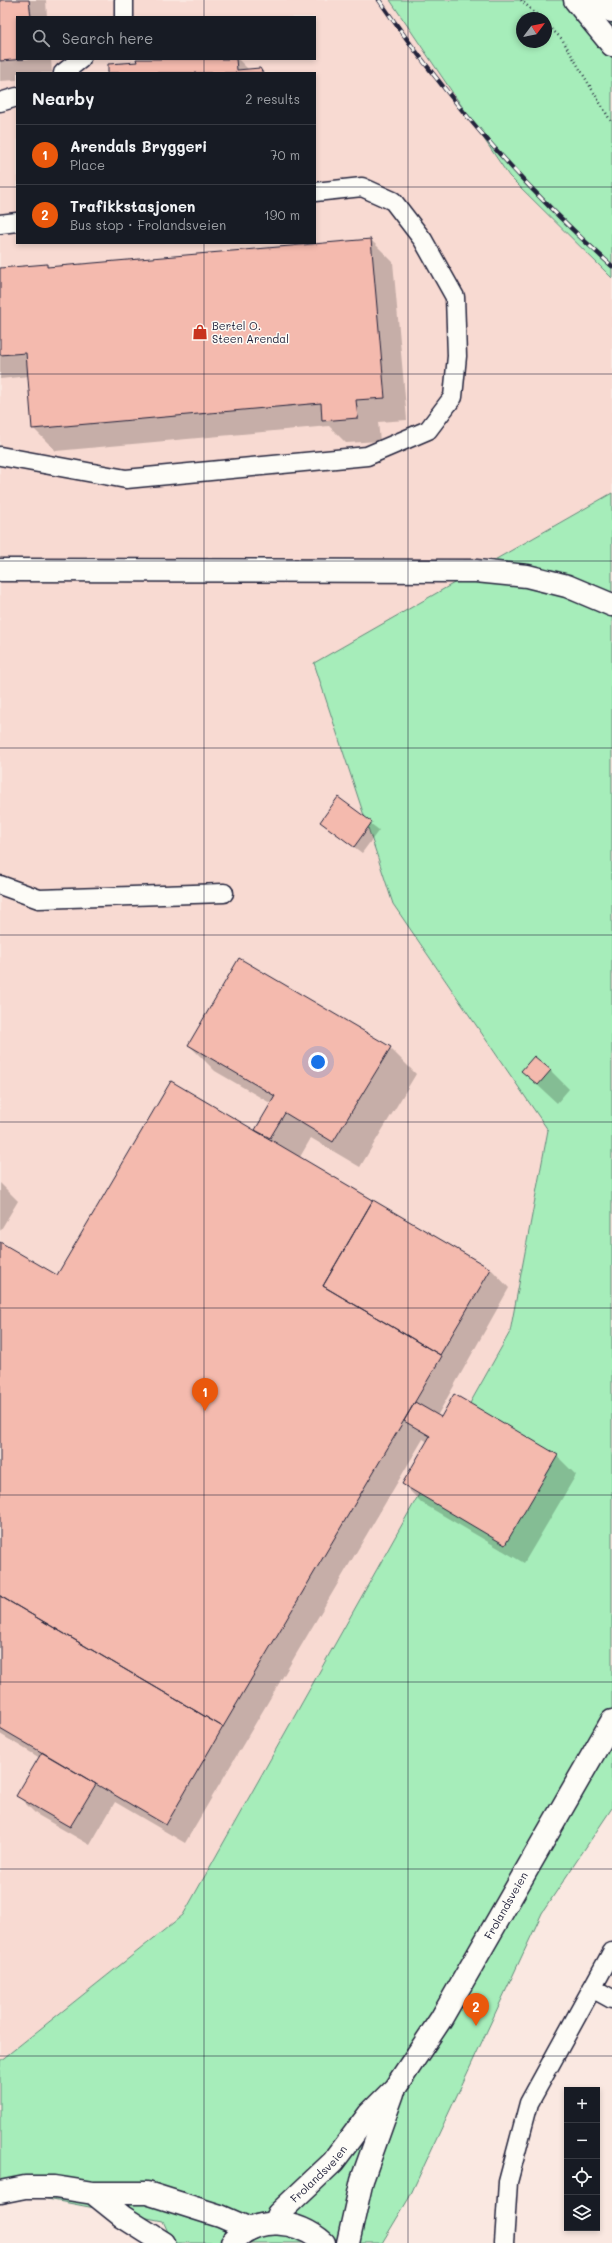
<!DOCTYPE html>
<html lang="en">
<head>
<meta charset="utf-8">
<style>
	:root { --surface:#171b24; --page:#242831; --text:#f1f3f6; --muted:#9ea1a6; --line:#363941; --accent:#ea580c }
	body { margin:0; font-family:Mali,sans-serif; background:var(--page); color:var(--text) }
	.controls { position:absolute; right:12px; bottom:12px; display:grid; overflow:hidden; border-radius:0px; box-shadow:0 2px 6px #0003 }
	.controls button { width:36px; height:36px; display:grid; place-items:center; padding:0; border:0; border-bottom:1px solid var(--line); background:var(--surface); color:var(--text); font:20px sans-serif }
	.compass { position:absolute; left:516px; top:12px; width:36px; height:36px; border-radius:50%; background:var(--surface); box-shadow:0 2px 6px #0003; rotate:58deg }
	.you { position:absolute; left:318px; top:1062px; width:14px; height:14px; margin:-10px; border:3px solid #fff; border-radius:50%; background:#1a73e8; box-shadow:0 0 0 6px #1a73e833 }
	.badge { display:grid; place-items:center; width:26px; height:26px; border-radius:50%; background:var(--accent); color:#fff; font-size:13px; font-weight:700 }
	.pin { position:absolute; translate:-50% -33px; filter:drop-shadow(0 1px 2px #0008) }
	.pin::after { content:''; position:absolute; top:21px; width:14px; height:12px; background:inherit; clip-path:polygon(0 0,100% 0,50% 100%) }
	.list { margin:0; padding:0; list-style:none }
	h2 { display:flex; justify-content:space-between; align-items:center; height:52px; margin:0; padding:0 16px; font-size:17px }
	h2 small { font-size:13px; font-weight:400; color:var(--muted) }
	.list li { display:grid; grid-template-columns:26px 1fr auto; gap:12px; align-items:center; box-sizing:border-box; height:60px; padding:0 16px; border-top:1px solid var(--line) }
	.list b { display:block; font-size:15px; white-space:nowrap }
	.list p { margin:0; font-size:13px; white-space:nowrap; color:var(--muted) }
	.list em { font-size:13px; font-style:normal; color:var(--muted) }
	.icon { flex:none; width:22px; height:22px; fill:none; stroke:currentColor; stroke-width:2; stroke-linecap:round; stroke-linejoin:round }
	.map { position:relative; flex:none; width:612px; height:2243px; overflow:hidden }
	.search { position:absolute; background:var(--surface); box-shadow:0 2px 6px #0003; left:16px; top:16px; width:300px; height:44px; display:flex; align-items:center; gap:10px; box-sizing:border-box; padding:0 14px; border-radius:0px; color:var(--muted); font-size:15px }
	.panel { position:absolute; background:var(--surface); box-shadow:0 2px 6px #0003; left:16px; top:72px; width:300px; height:172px; border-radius:0px }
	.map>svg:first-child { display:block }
</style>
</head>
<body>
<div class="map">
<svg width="612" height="2243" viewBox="0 0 612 2243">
	<rect width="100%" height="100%" fill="#fae8e1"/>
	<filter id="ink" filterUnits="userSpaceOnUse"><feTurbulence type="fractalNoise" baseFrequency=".025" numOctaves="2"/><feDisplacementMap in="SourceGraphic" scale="8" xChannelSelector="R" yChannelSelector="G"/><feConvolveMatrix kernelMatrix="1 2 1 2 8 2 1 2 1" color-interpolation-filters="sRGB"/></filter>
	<g filter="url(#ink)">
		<path fill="#f8dad2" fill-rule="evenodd" d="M0,0H390L509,176L612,278V493L314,664L393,904L548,1130L510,1332L183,1915L0,2061ZM17,17H315V59H17ZM17,73H315V243H17Z"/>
		<path fill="#a6edba" stroke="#64887a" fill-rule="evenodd" d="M390,0H600L612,13V278L509,176ZM522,18H546V42H522Z
			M612,493V1808L542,1913L409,2198L382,2243H173L163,2221L0,2190V2061L183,1915L510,1332L548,1130L393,904L314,663Z"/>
		<path fill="#0003" d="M0,0H46L47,17H17V59H51L52,73H17V80L0,81Z
			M137,59H238L249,70L259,69L263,73H109L138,63Z
			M371,240L393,262L407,420L378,422L380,441L346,443L329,426L56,451L33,428L29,376L0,379V269L47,265L50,268Z
			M338,799L379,830L362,853L321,822Z
			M189,1045L390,1048L416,1074L360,1167L311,1138L300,1157L491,1269L509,1288L437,1416L557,1456L576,1475L524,1563L422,1503L403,1484L428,1442L423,1439L185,1843L115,1802L90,1845L36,1814L18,1796L40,1758L0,1734V1243L57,1277L255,1131L272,1104L215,1071Z
			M550,1070L569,1089L557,1103L522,1071Z
			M0,1183L18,1201L0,1231Z"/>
		<path fill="#f4baae" stroke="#22223b" d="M0,0H29L31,17H17V59H24L0,61Z
			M136,59H236L237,70L260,68L263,73H108V64L137,62Z
			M371,239L385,398L356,400L358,418L322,421L321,403L32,429L26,353L0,355V268L47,264V267Z
			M338,797L372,822L354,847L320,822Z
			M239,958L391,1047L333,1142L285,1113L270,1138L255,1130L275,1096L188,1045Z
			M534,1056L551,1070L538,1085L521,1071Z
			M171,1081L373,1200L323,1286L442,1356L223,1727L0,1596V1242L57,1275Z
			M373,1200L491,1269L440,1355L323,1286Z
			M454,1394L558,1455L505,1545L402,1484L430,1436L404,1421L415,1402L441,1417Z
			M0,1596L223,1727L166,1825L0,1728Z
			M42,1752L96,1784L70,1827L16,1796Z"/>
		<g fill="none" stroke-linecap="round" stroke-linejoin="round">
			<defs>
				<path id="service" d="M124,17V0
					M63,73L81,59
					M0,102L17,97
					M0,224L17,222
					M0,456L126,479L367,456L428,430L453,397L457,356L455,297L423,240L393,201L362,187L315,192
					M0,885L39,899L224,893
					M592,1988L612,1999
					M504,2243L508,2182L529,2103L612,1952"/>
				<g id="primary">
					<path d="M575,0L612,45"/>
					<path d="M592,0L612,11"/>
					<path d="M0,570L476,571L527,576L567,586L612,605"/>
					<path id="s1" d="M274,2223L278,2214L333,2162L369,2114L395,2088L441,2019L612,1721"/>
					<path d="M232,2243C257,2214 298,2220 324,2243"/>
					<path d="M348,2243L362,2180L393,2093"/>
				</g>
				<path id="trunk" d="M0,2192L25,2187H55L93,2193H147L220,2216L250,2229
					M93,2193L123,2217L164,2243"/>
			</defs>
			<use href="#service" stroke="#22223b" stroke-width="21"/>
			<use href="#primary" stroke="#22223b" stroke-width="25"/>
			<use href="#trunk" stroke="#22223b" stroke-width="25"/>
			<path stroke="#22223b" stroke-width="2.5" stroke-dasharray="1 3" stroke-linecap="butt" d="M521,0L540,18
				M546,24L562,39L612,123"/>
			<use href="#service" stroke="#fdfcf7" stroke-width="18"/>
			<use href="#primary" stroke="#fdfcf7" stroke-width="22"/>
			<use href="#trunk" stroke="#fdfcf7" stroke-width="22"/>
			<defs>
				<path id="rail" d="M379,0C446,97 524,188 612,266"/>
			</defs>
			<use href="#rail" stroke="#22223b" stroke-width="4.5"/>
			<use href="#rail" stroke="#fdfcf7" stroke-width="3" stroke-dasharray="9" stroke-linecap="butt"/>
		</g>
	</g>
	<path fill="none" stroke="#22223b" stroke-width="1" stroke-opacity="0.55" d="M204,0V17M408,0V2243M204,59V73M0,187H17M315,187H612M204,243V2243M0,374H612M0,561H612M0,748H612M0,935H612M0,1122H612M0,1308H612M0,1495H612M0,1682H612M0,1869H612M0,2056H612"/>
	<defs>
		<symbol id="shop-bare" viewBox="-9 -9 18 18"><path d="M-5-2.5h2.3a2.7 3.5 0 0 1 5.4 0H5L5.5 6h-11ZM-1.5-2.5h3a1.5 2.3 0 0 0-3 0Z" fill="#c8321e" stroke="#fdfcf7" stroke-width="2.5" paint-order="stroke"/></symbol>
	</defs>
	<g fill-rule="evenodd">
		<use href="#shop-bare" x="189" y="321" width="22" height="22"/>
	</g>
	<g text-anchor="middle" stroke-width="3" stroke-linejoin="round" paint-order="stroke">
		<g font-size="11" fill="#22223b" stroke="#fdfcf7" text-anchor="start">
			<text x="212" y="330">Bertel O.<tspan x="212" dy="13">Steen Arendal</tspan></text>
		</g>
		<g font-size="11" fill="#22223b" stroke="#fdfcf7">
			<text dy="4" stroke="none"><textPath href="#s1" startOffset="396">Frolandsveien</textPath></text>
			<text dy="4" stroke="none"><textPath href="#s1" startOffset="67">Frolandsveien</textPath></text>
		</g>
	</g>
</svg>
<div class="controls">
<button>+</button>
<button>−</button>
<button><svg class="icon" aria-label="locate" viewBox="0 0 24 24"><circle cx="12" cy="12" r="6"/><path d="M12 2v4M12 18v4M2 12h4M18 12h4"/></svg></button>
<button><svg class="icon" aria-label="layers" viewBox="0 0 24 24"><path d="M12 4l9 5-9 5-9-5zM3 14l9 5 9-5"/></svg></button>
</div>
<svg class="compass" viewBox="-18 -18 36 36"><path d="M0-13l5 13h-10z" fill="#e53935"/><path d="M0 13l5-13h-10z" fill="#9ea1a6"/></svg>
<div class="you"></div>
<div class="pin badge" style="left:205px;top:1411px">1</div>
<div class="pin badge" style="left:476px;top:2026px">2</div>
<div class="search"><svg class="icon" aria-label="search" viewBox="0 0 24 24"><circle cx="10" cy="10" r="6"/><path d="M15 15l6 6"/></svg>Search here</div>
<section class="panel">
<h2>Nearby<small>2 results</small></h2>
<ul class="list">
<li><span class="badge">1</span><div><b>Arendals Bryggeri</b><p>Place</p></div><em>70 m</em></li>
<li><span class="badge">2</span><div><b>Trafikkstasjonen</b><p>Bus stop · Frolandsveien</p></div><em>190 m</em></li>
</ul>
</section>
</div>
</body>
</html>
